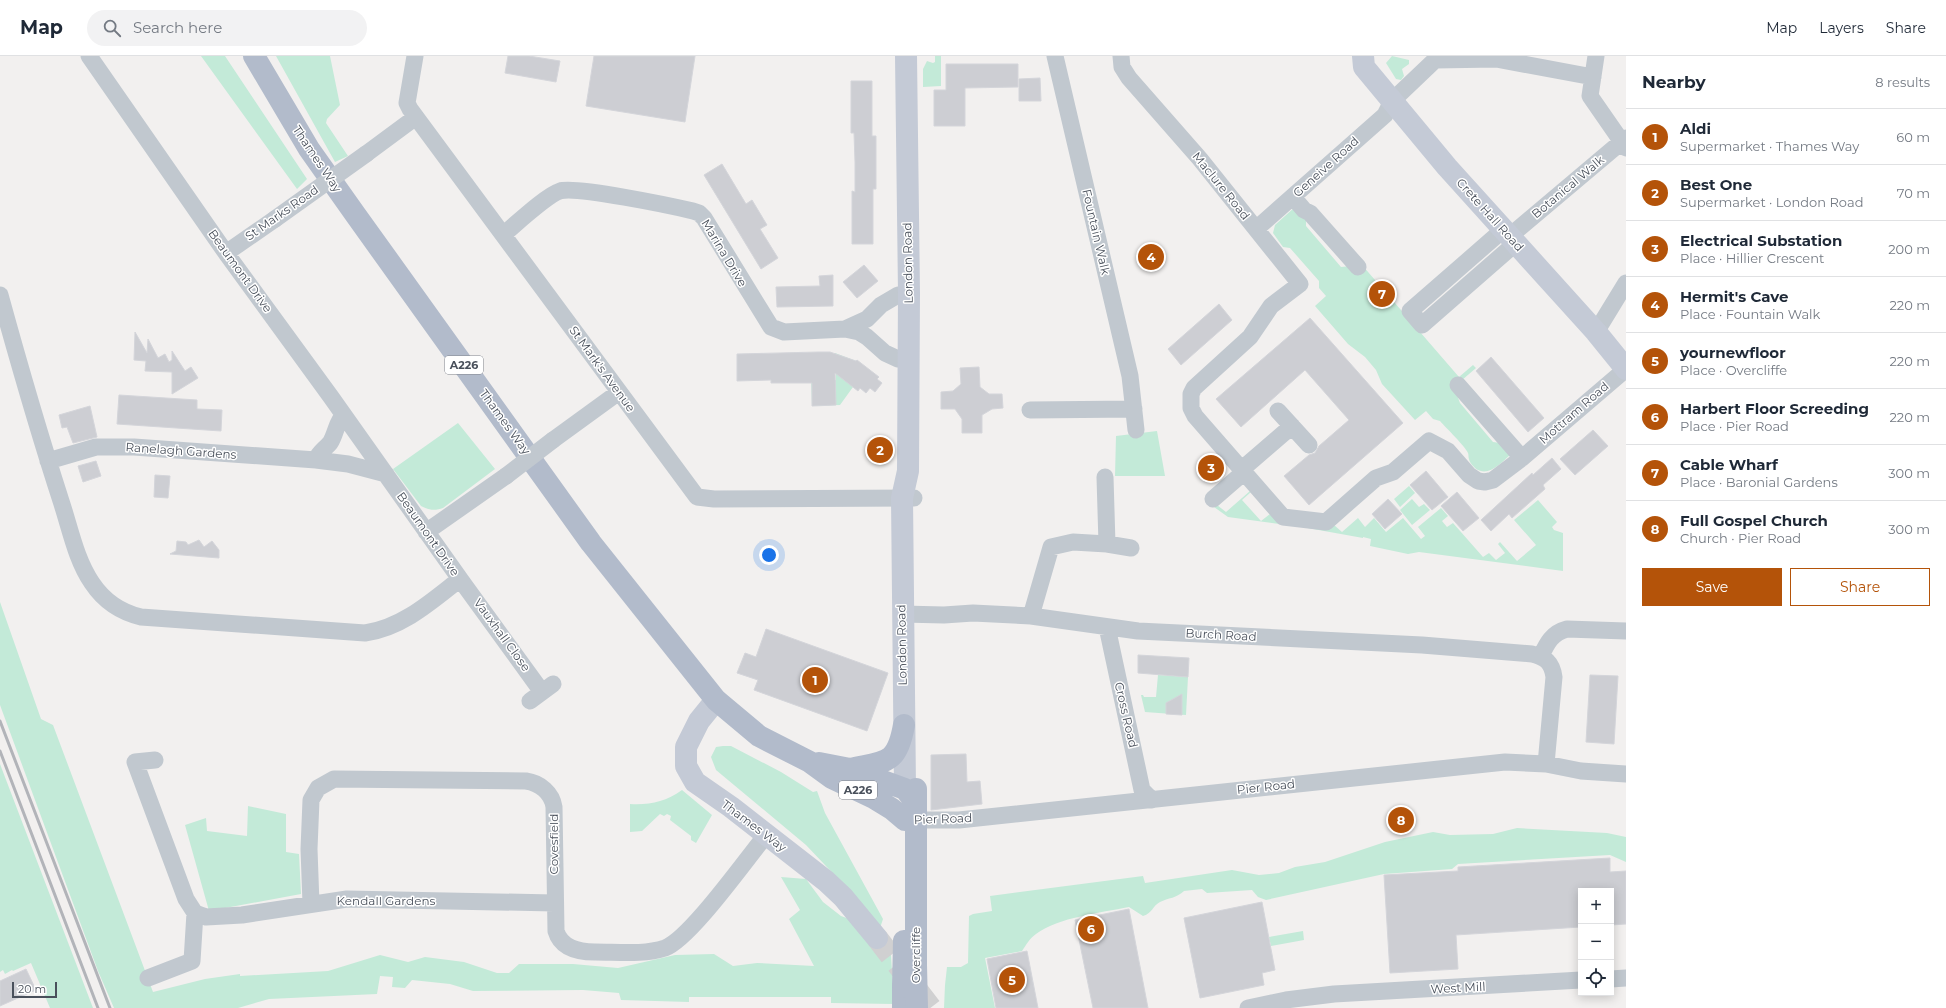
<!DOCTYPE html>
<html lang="en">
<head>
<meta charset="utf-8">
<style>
	:root { --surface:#fff; --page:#f2f2f3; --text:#1f2937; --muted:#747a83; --line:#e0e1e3; --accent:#b45309 }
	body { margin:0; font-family:Montserrat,sans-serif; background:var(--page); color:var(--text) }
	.controls { position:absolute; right:12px; bottom:12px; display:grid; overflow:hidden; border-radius:0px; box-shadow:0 2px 10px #0003 }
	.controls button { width:36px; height:36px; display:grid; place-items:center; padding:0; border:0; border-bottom:1px solid var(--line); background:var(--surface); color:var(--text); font:20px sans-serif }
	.scale { position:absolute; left:12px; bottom:10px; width:45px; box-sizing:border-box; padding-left:4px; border:2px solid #49505b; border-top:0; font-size:11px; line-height:14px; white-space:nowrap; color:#49505b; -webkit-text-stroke:3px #fff; paint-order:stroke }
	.you { position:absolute; left:769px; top:499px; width:14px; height:14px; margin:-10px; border:3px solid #fff; border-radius:50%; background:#1a73e8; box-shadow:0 0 0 6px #1a73e833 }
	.badge { display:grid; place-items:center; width:26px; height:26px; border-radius:50%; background:var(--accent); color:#fff; font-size:13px; font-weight:700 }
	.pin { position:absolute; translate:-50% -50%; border:2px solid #fff; box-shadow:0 1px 4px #0006 }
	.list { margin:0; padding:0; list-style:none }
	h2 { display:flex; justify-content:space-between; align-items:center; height:52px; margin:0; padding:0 16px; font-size:17px }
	h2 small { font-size:13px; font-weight:400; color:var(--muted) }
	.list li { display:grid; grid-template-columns:26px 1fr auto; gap:12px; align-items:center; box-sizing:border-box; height:56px; padding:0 16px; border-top:1px solid var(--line) }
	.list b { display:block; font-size:15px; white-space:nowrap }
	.list p { margin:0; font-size:13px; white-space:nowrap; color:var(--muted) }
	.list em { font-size:13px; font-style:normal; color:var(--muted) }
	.actions { display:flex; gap:8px; padding:12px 16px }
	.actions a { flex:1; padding:9px 0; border:1px solid var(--accent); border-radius:0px; text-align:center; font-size:14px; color:var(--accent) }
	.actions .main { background:var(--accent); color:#fff }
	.icon { flex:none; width:22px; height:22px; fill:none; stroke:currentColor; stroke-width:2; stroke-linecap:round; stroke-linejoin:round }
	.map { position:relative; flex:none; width:1626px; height:952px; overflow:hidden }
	header { display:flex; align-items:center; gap:24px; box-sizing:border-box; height:56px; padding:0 20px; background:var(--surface); border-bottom:1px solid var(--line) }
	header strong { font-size:19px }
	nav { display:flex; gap:22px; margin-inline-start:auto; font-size:14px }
	.search { width:280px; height:36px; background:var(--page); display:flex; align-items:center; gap:10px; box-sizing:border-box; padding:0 14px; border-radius:22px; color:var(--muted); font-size:15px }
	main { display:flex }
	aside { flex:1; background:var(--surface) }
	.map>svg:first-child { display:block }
</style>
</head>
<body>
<header>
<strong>Map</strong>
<div class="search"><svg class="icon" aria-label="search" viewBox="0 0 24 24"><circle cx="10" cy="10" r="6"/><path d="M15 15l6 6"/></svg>Search here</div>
<nav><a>Map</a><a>Layers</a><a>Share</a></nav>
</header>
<main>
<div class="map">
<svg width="1626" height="952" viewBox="0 0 1626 952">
	<rect width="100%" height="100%" fill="#f2f0ef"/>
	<path fill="#c3ead8" d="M201,0H225L307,123L297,133Z
		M276,0H330L340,49L327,63L326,67L348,100L335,106Z
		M935,0H941V30L923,31V13L927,5L933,7L935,6Z
		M1392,0L1409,4V8L1402,13L1404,20L1401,24L1396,23L1386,7Z
		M1295,151L1306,163V170L1341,211L1362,209L1459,321L1473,309L1476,312L1454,331L1460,347L1493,386L1500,387L1510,399C1501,407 1489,421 1476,413C1474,411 1469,406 1469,403C1468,401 1469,400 1468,397C1465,390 1446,372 1440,365L1433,363L1426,355L1415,364L1382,328L1376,314L1365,301L1348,288L1315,250L1326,240L1319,232V225L1290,192L1283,191L1273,177L1275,169Z
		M810,297L824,324H836L835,297L856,305L853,331L840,349L812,350Z
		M458,367L495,413L443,452C435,455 428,454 421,450L393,413Z
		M1157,375L1165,420H1115L1116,380Z
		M1409,430L1415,437L1400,451L1394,443Z
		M1250,435L1251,436L1242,444L1261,465L1270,458L1334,469L1342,476L1358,462L1365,471L1374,462L1386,476L1403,462L1421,483L1425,480L1418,471L1441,452L1448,460L1442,465L1447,471L1453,467L1483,501L1489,497L1496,504L1505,497L1498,488L1500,486L1517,505L1536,489L1514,464L1538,444L1557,466L1552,471L1554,474L1563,477V515L1419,496L1408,498L1370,490L1371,483L1363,481V482L1302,471L1228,461L1214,451L1217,449L1226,456Z
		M1412,443L1419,451L1424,448L1430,454L1412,469L1400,454Z
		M0,546L41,663L53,669L153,936L205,923L240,918V920L328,915L380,899L408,906L425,901L464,906L497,917H509L519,908H573L618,912L675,899L714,898L733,910L757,907L814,910L789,863L800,854L781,821L806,823L823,846L841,860L866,869L891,899L894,948L831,947V941H689V946L621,944L619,937L583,934L473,935L450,928L412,924L405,932L392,931L393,921L380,920L377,938L269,943L238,952H114L98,915L0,649Z
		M1158,619L1188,621L1186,659L1145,656L1141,639H1143L1144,641H1156Z
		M723,690H731L781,716L813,736L817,735L825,757L883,863L879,875L843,828L806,789L716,714L711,701L716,691Z
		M0,708L93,952H50L31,907L13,915L12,914L5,918L3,914L0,916Z
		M682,734L712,759L696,787L691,784V780L670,764L671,760L667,758L664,760L660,758L642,775L630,776V748C650,749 665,746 682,734Z
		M248,750L286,758V796L299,798L301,838L209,855L185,769L206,762L207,775L247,780Z
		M1517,772L1607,777L1626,781V806L1610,799L1458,808L1452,813L1384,818L1266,844L1258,841L1252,834L1207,837L1202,833L1184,835C1177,842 1168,842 1160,846C1152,850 1153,857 1143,860L1129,851C1100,857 1059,861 1036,878C1030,882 1026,889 1022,895L985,902L995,952H944L945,929L947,911H961L968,907L969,860L973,858L992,855L990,840L1143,820L1145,827L1232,814L1259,819L1279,817L1295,811L1325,806L1385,786L1433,776L1450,779L1493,778Z
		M1303,875L1304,884L1271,890L1269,881Z"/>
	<path fill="#cdced3" stroke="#d4d5da" d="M508,0H529L560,5L556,26L505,17Z
		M594,0H695L685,66L586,50Z
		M946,8H1018V31L965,32V70H934V34H946Z
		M1040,22L1041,45H1019V23Z
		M851,25H872V80H876V133H873V188H852V135L855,136V106L854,77H851Z
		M722,108L746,148L752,144L767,169L760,173L778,202L761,213L704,119Z
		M864,209L878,225L857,242L843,226Z
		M833,219V250L777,251L776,231L820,230L819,220Z
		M1219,248L1232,264L1181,309L1168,293Z
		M1310,262L1403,367L1309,449L1284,420L1309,399L1315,397L1319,390L1349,364L1305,314L1241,371L1216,343Z
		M135,276L147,297L148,283L158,302L165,298L169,306L172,304V295L185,315L191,311L198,322L172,338V316L145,315L146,305L134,304Z
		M818,296H830L856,305L857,304L879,321L877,323L882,327L875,336L870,332L866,337L860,332L858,335L835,317L836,349L812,350V327H771V324L737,325V298Z
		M1491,301L1544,362L1528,376L1476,315Z
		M979,311L980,331L989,338H1002L1003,352L992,353L982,359V377H962V363L955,353H941V336L953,335L961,328L960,312Z
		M119,339L197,344V353L222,354L221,375L117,368Z
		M90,350L97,381L73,387L67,371L62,372L59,359Z
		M1593,374L1608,390L1575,419L1560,403Z
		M1215,402L1222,410L1205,426L1199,415Z
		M1552,402L1561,413L1543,429L1545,433L1512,462L1509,458L1491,475L1481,464L1532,417L1533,419Z
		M96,405L101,420L83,426L78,410Z
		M1426,415L1448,441L1432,454L1410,429Z
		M155,419L170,420L168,442L154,441Z
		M1457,436L1479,462L1463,475L1441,450Z
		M1388,443L1402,458L1385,473L1372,458Z
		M199,484L204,491L212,485L219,494V502L170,498L176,495L177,485L186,486L188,489Z
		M766,573L888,617L867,675L754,634L758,624L737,617L745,597L756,601Z
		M1138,599L1189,602L1188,621L1138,617Z
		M1590,619L1618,620L1614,688L1586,686Z
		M1182,638V659L1166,658V647Z
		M966,698L967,726L980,725L982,748L931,754V699Z
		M1610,802V816L1626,815V868L1611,869V835H1581V871L1456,879L1458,913L1390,917L1384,819L1458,815V811Z
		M1262,846L1275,914L1262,917L1264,929L1200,942L1184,862Z
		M1129,853L1148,952H1093L1075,864Z
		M1027,895L1038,952H996L987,903Z
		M26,913L36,934L0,950V925Z"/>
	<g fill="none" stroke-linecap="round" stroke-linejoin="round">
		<path stroke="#d0d0d1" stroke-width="22" stroke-dasharray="22 11" stroke-linecap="butt" d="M877,882L931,952"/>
		<path stroke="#c1c8cf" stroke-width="17" d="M415,0L407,47L410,53L697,441L714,443L914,442
			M1055,0L1130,320L1136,374
			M1121,0L1122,11L1129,22L1200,103L1300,228L1271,250L1250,281L1194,332L1191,338V352L1195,360L1283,461L1326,466L1376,422L1393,416L1429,385L1448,395L1469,419L1478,425L1485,426L1493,424L1522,402L1626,313
			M1596,0L1590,40L1626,92
			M366,98L416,61
			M1293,141L1304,154L1310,157L1358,211
			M1256,173L1385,59L1392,45L1435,4L1496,3L1593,21
			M1504,173L1410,255L1422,269L1516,187
			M504,178C516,168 547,139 560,135C576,130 672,150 693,155L699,157L704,162L771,271L784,276L845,273L859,276L867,281L885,297L898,303L908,304
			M1510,180L1626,82
			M226,197L275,163
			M0,239C19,308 39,377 61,445C70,472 76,504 92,527C104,545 120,556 141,561L365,577C402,572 432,545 460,523L331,341L226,197L89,0
			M845,273L867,263L881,249L898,239L909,237
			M1596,276L1626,227
			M1458,329L1522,402
			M1030,354L1134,353
			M1278,355L1309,389
			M553,384L619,336
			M316,404L348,408L386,418
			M48,405L96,391H134L316,404C318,397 325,393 330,387C336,378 336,366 344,359
			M1241,414L1292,370
			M1105,421L1107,488
			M1213,443L1243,417
			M426,476L506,420
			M460,523L542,636
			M902,558L944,559L973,557L1031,560L1138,575L1422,589L1532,598C1545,601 1552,606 1554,621L1546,708
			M1031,560L1051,491L1073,486L1107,488L1131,492
			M1107,571L1142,734L1152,744
			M1541,600C1547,587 1552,577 1567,573L1626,575
			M530,645L553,628
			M905,764H959L1505,706L1546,708L1581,715L1626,718
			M311,848L309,793L311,744L318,732L334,723L526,725C540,727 552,737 554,751L556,875C561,892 579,896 595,896C618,896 644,899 665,892C690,883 747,802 767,778
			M195,857L206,861L242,859L347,843L554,847
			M148,922L192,905L195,857L186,843L135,706L155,704
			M1611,923L1626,922
			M1248,952L1286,944L1334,938L1581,924"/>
		<path stroke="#c4cad6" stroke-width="22" d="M1363,0L1364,11L1447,111L1596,276L1626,313
			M716,644L699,665L686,691V710L695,726L731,751L826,825L843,841L877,882
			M905,733L902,442L908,415L909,237L906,0"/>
		<path stroke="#b2bbcb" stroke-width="22" d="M254,0L309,93L355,158L591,487L716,644L759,680L810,706L832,722L874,742L892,753L905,764
			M819,707L850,713L905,733L916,747
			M850,713C886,705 897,709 904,669
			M916,733V908
			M903,931V952"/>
		<path stroke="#b2b4b9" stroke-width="3" d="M0,665L110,952
			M0,695L98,952"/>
		<path stroke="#c1c8cf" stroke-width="17" d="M275,163L366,98
			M506,420L553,384"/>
		<path stroke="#b2bbcb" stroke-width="22" d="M916,909L917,952
			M903,931L904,885"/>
	</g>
	<g text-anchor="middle" stroke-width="3" stroke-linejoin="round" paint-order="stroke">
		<g fill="#fff" stroke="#80848c" stroke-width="1">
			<rect x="445" y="300" width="38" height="18" rx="3"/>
			<rect x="839" y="725" width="38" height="18" rx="3"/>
		</g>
		<g font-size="11" font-weight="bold" fill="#49505b">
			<text x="464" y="313">A226</text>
			<text x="858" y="738">A226</text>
		</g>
		<g font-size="12" fill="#49505b" stroke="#fff">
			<text transform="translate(317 103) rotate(56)" y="4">Thames Way</text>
			<text transform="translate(1326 111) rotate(-42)" y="4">Geneive Road</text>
			<text transform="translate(1221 130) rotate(51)" y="4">Maclure Road</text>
			<text transform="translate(1568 131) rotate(-40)" y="4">Botanical Walk</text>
			<text transform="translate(282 157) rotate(-35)" y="4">St Marks Road</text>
			<text transform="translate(1490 159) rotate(48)" y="4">Crete Hall Road</text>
			<text transform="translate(1096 176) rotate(77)" y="4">Fountain Walk</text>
			<text transform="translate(724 197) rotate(59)" y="4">Marina Drive</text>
			<text transform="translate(908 207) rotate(-91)" y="4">London Road</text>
			<text transform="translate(240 215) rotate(54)" y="4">Beaumont Drive</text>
			<text transform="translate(602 313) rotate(54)" y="4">St Mark's Avenue</text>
			<text transform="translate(1574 357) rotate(-41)" y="4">Mottram Road</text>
			<text transform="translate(505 366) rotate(54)" y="4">Thames Way</text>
			<text transform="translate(181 395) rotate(4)" y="4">Ranelagh Gardens</text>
			<text transform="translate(428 478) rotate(55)" y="4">Beaumont Drive</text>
			<text transform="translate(502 579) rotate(54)" y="4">Vauxhall Close</text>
			<text transform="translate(1221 579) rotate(3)" y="4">Burch Road</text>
			<text transform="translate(902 589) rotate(-91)" y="4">London Road</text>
			<text transform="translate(1126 659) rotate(77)" y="4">Cross Road</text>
			<text transform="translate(1266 731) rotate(-6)" y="4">Pier Road</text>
			<text transform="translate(943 763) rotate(-2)" y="4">Pier Road</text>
			<text transform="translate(754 770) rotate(37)" y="4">Thames Way</text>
			<text transform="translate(554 788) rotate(-90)" y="4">Covesfield</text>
			<text x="386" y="849">Kendall Gardens</text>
			<text transform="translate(916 899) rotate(-90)" y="4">Overcliffe</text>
			<text transform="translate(1458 932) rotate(-3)" y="4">West Mill</text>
		</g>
	</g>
</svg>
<div class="controls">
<button>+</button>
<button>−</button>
<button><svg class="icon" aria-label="locate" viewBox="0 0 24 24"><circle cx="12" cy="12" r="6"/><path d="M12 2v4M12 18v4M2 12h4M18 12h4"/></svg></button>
</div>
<div class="scale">20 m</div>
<div class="you"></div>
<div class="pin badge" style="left:815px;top:624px">1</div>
<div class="pin badge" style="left:880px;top:394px">2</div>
<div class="pin badge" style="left:1211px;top:412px">3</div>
<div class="pin badge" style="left:1151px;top:201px">4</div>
<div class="pin badge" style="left:1012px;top:924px">5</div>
<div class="pin badge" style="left:1091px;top:873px">6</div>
<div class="pin badge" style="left:1382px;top:238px">7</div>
<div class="pin badge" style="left:1401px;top:764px">8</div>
</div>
<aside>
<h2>Nearby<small>8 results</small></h2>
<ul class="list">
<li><span class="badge">1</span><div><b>Aldi</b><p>Supermarket · Thames Way</p></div><em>60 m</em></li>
<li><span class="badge">2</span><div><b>Best One</b><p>Supermarket · London Road</p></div><em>70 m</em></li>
<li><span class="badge">3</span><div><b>Electrical Substation</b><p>Place · Hillier Crescent</p></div><em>200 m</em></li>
<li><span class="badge">4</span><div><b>Hermit's Cave</b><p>Place · Fountain Walk</p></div><em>220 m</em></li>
<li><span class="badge">5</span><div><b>yournewfloor</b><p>Place · Overcliffe</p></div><em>220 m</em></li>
<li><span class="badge">6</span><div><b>Harbert Floor Screeding</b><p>Place · Pier Road</p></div><em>220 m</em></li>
<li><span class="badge">7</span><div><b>Cable Wharf</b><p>Place · Baronial Gardens</p></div><em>300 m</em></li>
<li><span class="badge">8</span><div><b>Full Gospel Church</b><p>Church · Pier Road</p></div><em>300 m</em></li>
</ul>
<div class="actions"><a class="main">Save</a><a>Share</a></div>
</aside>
</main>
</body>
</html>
